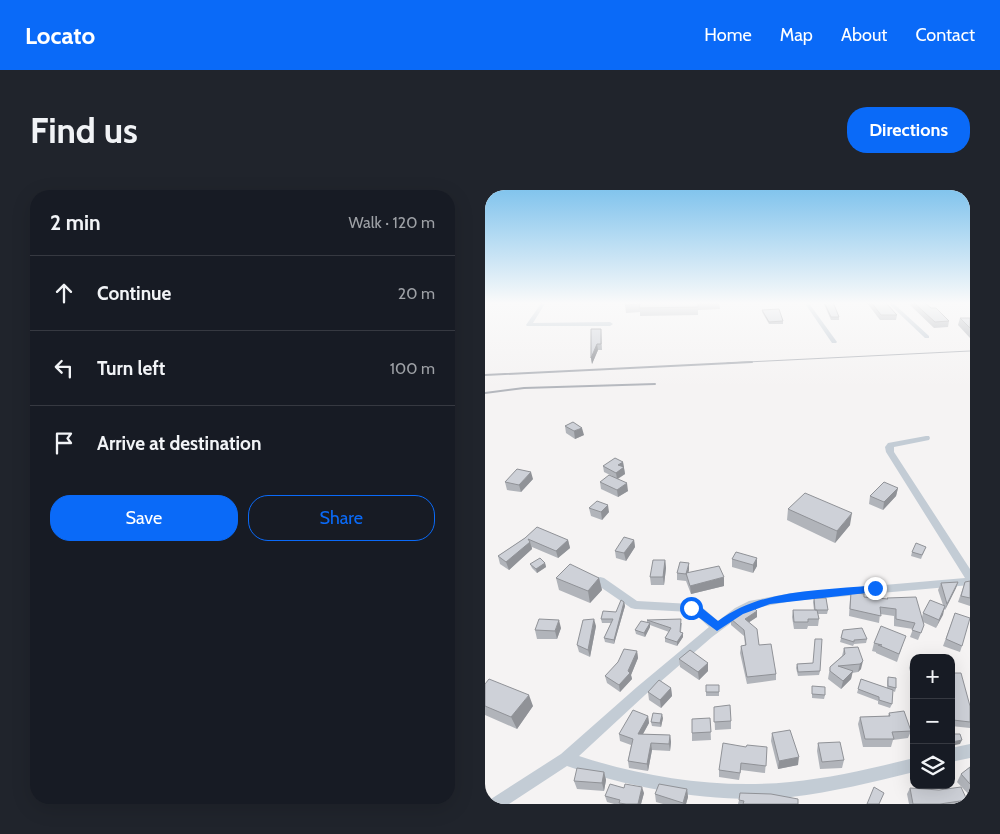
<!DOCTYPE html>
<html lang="en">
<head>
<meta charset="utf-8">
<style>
	:root { --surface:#171b24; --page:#20242c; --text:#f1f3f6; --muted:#9ea1a6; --line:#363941; --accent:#0a6af8 }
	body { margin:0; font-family:Cabin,sans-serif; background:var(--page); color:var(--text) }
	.controls { position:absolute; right:15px; bottom:15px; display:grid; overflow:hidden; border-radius:10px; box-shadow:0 5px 20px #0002 }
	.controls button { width:45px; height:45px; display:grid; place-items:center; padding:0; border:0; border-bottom:1px solid var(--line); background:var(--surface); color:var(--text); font:25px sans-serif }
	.stop { position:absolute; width:15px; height:15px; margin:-11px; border:4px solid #0a6af8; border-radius:50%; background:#fff }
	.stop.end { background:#0a6af8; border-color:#fff; box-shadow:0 1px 5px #0008 }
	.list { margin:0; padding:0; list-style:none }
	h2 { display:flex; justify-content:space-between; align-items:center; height:65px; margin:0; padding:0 20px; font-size:21px }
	h2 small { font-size:16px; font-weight:400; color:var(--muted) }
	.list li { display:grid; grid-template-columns:32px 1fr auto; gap:15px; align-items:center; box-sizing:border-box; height:75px; padding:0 20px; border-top:1px solid var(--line) }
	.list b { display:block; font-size:19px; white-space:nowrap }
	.list em { font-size:16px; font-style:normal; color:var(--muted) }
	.actions { display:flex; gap:10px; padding:15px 20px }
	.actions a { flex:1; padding:11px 0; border:1px solid var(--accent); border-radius:20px; text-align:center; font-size:18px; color:var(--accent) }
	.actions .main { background:var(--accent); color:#fff }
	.icon { flex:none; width:28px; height:28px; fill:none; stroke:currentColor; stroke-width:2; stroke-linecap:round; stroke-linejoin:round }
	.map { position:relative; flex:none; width:485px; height:614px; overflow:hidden; border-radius:20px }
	header { display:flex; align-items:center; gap:30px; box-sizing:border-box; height:70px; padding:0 25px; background:var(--accent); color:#fff }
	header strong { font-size:24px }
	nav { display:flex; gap:28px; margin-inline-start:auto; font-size:18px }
	.intro { display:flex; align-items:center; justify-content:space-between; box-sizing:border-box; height:120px; padding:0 30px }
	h1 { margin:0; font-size:35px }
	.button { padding:12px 22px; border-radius:20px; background:var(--accent); color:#fff; font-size:18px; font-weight:700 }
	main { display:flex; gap:30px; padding:0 30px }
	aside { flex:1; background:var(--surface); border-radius:20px; box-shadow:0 5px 20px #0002 }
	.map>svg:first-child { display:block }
</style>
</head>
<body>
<header>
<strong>Locato</strong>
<nav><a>Home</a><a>Map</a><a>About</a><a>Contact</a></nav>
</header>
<div class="intro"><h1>Find us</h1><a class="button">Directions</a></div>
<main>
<aside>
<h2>2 min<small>Walk · 120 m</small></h2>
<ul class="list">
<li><svg class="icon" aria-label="ahead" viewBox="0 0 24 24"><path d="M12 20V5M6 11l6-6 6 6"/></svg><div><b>Continue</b></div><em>20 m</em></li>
<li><svg class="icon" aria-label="left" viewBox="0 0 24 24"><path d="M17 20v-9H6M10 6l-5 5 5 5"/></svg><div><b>Turn left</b></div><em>100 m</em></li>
<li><svg class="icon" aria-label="arrive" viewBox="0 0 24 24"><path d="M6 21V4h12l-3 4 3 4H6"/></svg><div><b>Arrive at destination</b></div></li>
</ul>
<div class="actions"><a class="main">Save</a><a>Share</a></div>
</aside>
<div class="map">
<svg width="485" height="614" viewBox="0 0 485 614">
	<rect width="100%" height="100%" fill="#f5f3f3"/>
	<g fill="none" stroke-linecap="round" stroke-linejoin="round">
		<path fill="#c3ccd5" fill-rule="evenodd" d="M57,112H61L48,133L125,132L128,134L125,136H42L41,135Z
			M319,112H323L352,152L351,153H347Z
			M402,112H407L444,146V148H440Z
			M441,246H444L445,248L444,250L409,257V262L485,379V395L307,411L270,418L258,424L227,447L160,505L94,566C161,588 235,599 305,592C347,588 388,578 429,568V582C388,592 348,602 306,607C231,614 153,600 82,576L24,614H4L6,609L76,564L152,497L224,437L210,424L205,422L150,419L146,418L111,394L110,391L111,388L115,387L119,388L152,411L206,414L218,418L233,431L250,418L264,411L307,403L480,388L401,262L400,257L403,253Z
			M485,554V568L466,572V558Z"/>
		<path stroke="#b4b7bd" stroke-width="1" d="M242,173L485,161"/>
		<path stroke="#b4b7bd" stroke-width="2" d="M0,185L267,172
			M0,203L39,198L170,194"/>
	</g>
	<path fill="#b1b4ba" d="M141,112H234L235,119L213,120V125L155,126V122L141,123L140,115Z
		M338,112H348L354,127V130H346Z
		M366,112H400L412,125L411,130H395L382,113Z
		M426,112H439L446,118L464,131L463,137L449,138L425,115Z
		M277,120L298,131V134H284L277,122Z
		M475,128H485V148L473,135Z
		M116,139L117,160H113L107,174L106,168Z
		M80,236L99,245L90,249L81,243Z
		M138,272L140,284L133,289L143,301L133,307L116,299L115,292L127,286L119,282L118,276Z
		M48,289L36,302L22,300L20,292Z
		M413,298L411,306L398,320L384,314L385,306Z
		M104,318L124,322L117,330L106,326Z
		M303,319L365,335L350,353L302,330Z
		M40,348L83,350L85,358L73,368L47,357V359L24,380L15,374L13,366Z
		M149,350L150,357L141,371L131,368L130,361Z
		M441,357L436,369L426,366L427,362Z
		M247,369L272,376L268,383L247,377Z
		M180,370L181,378L179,395H166L165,387Z
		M60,373L61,377L52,383L47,378L45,374Z
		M204,380L203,383L239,396L206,404L201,391L192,390V383Z
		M71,388H114L117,400L105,413L74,400Z
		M485,391V416L473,412L480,392Z
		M473,392L471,398L460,420L459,419L451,438L438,432L439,435L433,450L425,447L428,439L409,436V426L395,424L394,433L364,426L365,409L366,402L379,407L402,409V408L437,427L438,423L458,415L453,400L456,393Z
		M329,408L343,420L342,424H333L334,429L333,436H323L322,439H309L307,427L308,420H329L328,412Z
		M139,412L140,416L129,454L120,452L119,448L126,433H117L116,429L131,422Z
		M272,421V427L264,432L274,455L291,484V490L262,494L255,463L256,456L260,455L259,446L246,435V429Z
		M470,423L477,456L475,462L458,456Z
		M162,430L197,433L196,442L198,443V447L192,456L180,452V448L184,442L165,435V437L160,447L151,444L150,440L162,432Z
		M111,436L105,467L94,462L92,455Z
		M76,438L72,449H52L50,440Z
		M358,440L382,449L381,453L369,454L368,456L355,452Z
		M389,453L418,454L412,472L391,463V462L387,461Z
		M373,457L376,479L373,482L367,483L366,489L356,499L343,489L345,477L357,466L359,458Z
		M152,461L153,468L146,485L147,489L135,502L122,493L120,486Z
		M194,469L223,473V481L214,490L195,477Z
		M426,471H429V491H428L424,478Z
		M328,473L335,481L334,485L313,486L311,478L312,474Z
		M466,483L485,516V538L466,536Z
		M403,487L411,498L410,502L408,501L407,514L405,518L393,514V511L372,503L376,489L402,498V491Z
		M0,494L48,516L32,539L0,525Z
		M234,495V506H221V502Z
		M327,496L340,505L339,509L327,508Z
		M186,498L187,506L176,518L164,510L163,502Z
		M229,517L246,531V539L230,540Z
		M404,523L426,541L423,548L408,550L406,557H378L373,534L375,527L403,526Z
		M163,526L164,533L158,544L185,545L186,552L185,561L167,560L163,581L144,578L143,571L146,555L135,551L134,544Z
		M178,528L176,537L167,536L166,532Z
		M225,528L226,550L207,551V543Z
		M287,543L313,575L293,579L286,551Z
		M333,553L359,570L357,578L335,579L332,561Z
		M261,557H282L280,583L256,580L254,590L234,587V580Z
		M485,577V606L472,592L476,584Z
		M119,582L121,590L119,601L92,599L89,591Z
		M425,598L482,610L480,614H424L422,604Z
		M202,599L203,607L201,614H178L171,612L170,604Z
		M159,603L156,614H129L122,612L120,606Z
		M254,610L313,614H253Z"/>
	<path fill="#909297" d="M112,154L113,160L107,174L106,168Z
		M97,238L99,245L90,249L89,241Z
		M138,272L140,284L132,289L131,283L133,275Z
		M46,282L48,289L36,302L34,295Z
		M142,293L143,301L133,307L132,300Z
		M413,298L411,306L398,320L399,312Z
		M123,315L124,322L117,330L116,322Z
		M367,323L365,335L350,353L352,341Z
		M83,350L85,358L73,368L71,361Z
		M149,350L150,357L141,371L139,363Z
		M45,352L47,359L24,380L21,372Z
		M272,368V376L268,383V375Z
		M180,370L181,378L179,395L178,387Z
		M60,373L61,377L52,383L51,379Z
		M204,373V380L202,387L201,384Z
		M239,387V396L206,404L205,396Z
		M114,388L117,400L105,413L103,401Z
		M473,392L471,398L460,420L462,414Z
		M139,412L140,416L129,454V450Z
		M460,416L458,425L451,438L454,430Z
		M272,421V427L260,435V429Z
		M109,429L111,436L105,467L103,460Z
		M74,430L76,438L72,449L70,441Z
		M165,433V437L160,447L159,443Z
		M198,443V447L192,456V452Z
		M152,461L153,468L146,485L147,489L135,502L134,495L143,481Z
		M378,471L376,479L373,482L375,474Z
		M223,473V481L214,490L213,482Z
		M368,481L366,489L356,499L358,491Z
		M186,498L187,506L176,518L175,510Z
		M44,505L48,516L32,539L26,527Z
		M177,524L178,528L176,537L175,533Z
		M163,526L164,533L154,551L153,544Z
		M185,545L186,552L185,561L184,554Z
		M477,550L475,554L466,556L467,552Z
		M166,553L167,560L163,581L162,574Z
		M314,567L313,575L293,579L294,571Z
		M119,582L121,590L119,601L117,593Z
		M157,597L159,603L156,614H153Z
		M202,599L203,607L201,614H198Z"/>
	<path fill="#ced1d8" stroke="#909297" d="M141,112H213V117L154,118L155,114L140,115Z
		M339,112H348L354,127H346Z
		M386,112H400L412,125H396Z
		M428,112H439L446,118H451L464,131L450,132Z
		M294,119L298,131L284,132L277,120Z
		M475,128H485V138Z
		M106,139H116V154H112L106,168Z
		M88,232L97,238L89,241L80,236Z
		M130,268L138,272L133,275L139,277L131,283L118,276Z
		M32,279L46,282L34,295L20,292Z
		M124,285L142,293L132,300L115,292Z
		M399,292L413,298L399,312L385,306Z
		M320,303L367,323L352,341L303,319Z
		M112,311L123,315L116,322L104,318Z
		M52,337L83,350L71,361L43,349L45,352L21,372L13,366L40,348Z
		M139,347L149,350L139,363L130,361Z
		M431,353L441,357L437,365L427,362Z
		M251,362L272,368L268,375L247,369Z
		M55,368L60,373L51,379L45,374Z
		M168,370H180L178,387H165Z
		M195,372L204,373L201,384L192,383Z
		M85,374L114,388L103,401L71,388Z
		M234,376L239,387L205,396L201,383Z
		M485,391V408L476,406L480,392Z
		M473,392L462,414L456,393Z
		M366,402L379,404V407L403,409L402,408L431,407L439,435L436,443L427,440L430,433L411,429V419L395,417L396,426L365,419Z
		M329,408H341L343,420H330Z
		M136,410L139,412L129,450L119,448L128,429H116L118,421L131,422Z
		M445,410L460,416L454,430L438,423Z
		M266,415L272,421L260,429L272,439L274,455L286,454L291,484L262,487L256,456L261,455L259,440L246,429Z
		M308,420H332L334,429H323V432H309Z
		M470,423L485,428L477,456L461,449Z
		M54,429L74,430L70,441L50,440Z
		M109,429L103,460L92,455L98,430Z
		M196,429L195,442L198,443L192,452L180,448L186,438L162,430Z
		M156,431L165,433L159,443L150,440Z
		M396,436L421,446L414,464L393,455H397L389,453Z
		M377,438L382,449L369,450V452L356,448L358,440Z
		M330,449H337L335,481L313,482L312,474L328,473Z
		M373,457L378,471L375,474L353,476L368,481L358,491L345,481V477L360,464L359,458Z
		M139,459L152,461L143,481L145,483L134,495L120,486L133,472Z
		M205,460L223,473L213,482L194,469Z
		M426,471H429V481Z
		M466,483H476L485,516V532L468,530L466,523Z
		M403,487L411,488V498L403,496Z
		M4,489L44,505L26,527L0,516V494Z
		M376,489L408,500L407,514L394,510V507L373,499Z
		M174,490L186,498L175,510L163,502Z
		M221,495H234V502H221Z
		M327,496L340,497V505L327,504Z
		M245,515L246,531L229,532V517Z
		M148,520L163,526L153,544L185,545L184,554L166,553L162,574L143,571L148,549L134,544Z
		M419,521L426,541L407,542L409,549H380L375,527L405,526L404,523Z
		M168,523L177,524L175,533L166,532Z
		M225,528L226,542L207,543V529Z
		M305,540L314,567L294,571L287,543Z
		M466,544H475L477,550L467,552L466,549Z
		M355,552L359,570L337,572L333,553Z
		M238,553L261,557L262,555L282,557L281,576L256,573L255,583L234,580Z
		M485,577V594L476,584Z
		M92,578L119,582L117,593L89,591Z
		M125,594L139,598L140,594L157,597L153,614H141L134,613L135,610L120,606Z
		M174,594L202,599L198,613L170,604Z
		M389,597L399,603L394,614H382Z
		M476,597L482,610L455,614H428L425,598L454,600Z
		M255,603L286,604L313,609V614H258L259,611L254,610Z"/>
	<linearGradient id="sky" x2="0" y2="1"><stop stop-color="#82c4ed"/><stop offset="0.57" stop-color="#fafafa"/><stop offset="1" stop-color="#fafafa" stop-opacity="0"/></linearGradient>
	<rect width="485" height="198" fill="url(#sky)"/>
	<path fill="#0a6af8" d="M390,395L395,398L390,402L285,414L258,424L232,441L201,418L206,414L217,418L233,431C278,398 336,401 390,395Z"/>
</svg>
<div class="controls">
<button>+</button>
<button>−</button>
<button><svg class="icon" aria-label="layers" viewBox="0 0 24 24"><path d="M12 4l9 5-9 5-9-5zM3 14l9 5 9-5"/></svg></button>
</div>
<div class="stop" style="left:206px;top:418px"></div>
<div class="stop end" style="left:390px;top:398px"></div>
</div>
</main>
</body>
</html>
